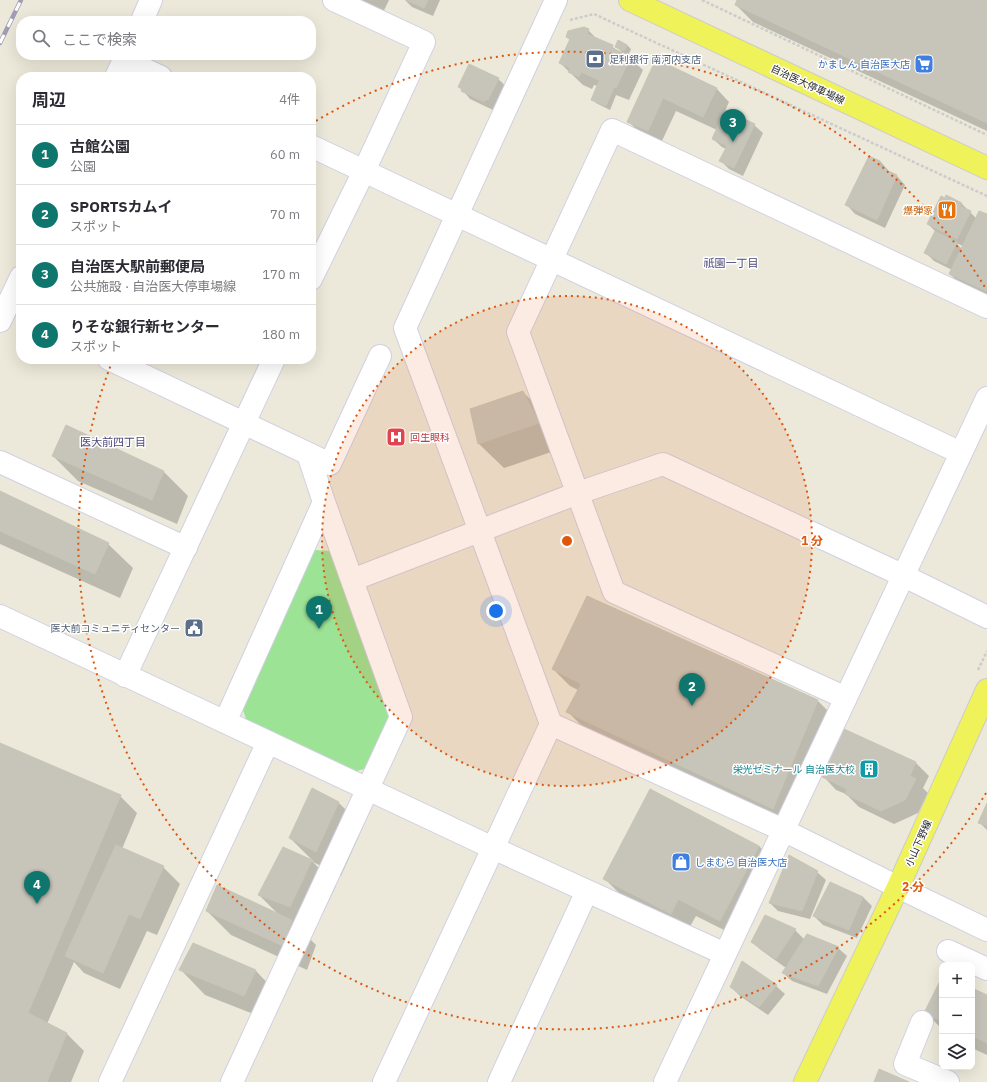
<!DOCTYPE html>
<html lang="ja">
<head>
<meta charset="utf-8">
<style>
	:root { --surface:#fff; --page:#f2f2f3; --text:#2b2b33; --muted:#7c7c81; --line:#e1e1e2; --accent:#0f766e }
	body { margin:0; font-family:"IBM Plex Sans","Noto Sans JP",sans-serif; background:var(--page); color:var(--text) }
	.controls { position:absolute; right:12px; bottom:12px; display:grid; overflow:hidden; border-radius:8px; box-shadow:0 4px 16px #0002 }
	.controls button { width:36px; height:36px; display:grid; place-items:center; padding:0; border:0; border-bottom:1px solid var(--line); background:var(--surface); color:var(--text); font:20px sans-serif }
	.you { position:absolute; left:496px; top:611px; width:14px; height:14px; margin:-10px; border:3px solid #fff; border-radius:50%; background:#1a73e8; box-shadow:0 0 0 6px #1a73e833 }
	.badge { display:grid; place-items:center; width:26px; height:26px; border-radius:50%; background:var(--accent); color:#fff; font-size:13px; font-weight:700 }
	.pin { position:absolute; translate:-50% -33px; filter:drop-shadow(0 1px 2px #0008) }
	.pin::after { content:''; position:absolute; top:21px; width:14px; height:12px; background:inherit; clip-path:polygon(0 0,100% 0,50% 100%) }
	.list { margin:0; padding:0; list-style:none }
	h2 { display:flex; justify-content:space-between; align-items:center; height:52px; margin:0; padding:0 16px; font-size:17px }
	h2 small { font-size:13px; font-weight:400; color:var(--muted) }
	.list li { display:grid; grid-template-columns:26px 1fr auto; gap:12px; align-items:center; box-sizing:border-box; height:60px; padding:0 16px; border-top:1px solid var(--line) }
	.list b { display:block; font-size:15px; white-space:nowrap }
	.list p { margin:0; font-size:13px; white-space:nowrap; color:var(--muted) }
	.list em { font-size:13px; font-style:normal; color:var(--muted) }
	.icon { flex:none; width:22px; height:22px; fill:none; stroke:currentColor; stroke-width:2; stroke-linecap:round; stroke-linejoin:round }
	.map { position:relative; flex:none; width:987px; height:1082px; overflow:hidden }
	.search { position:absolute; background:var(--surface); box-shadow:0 4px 16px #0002; left:16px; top:16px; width:300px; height:44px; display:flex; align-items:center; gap:10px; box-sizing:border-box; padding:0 14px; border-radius:16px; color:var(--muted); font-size:15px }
	.panel { position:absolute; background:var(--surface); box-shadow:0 4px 16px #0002; left:16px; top:72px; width:300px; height:292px; border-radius:16px }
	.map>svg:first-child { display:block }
</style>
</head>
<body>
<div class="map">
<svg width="987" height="1082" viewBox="0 0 987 1082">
	<rect width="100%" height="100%" fill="#ece9da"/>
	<path fill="#9de396" d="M314,550L331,551L391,716L367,768L354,772L247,722L242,707Z"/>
	<path fill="#0003" fill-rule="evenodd" d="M335,0H389L379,21Z
		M405,0H440L433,16L412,7Z
		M738,0H987V131L753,22L736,5Z
		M588,30L597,39L612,46L617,51L623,53L616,46L618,41L627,45L631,49L628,56L643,70L629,100L616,95L610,110L596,103L592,99L598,86L594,85L592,89L583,85L560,63L570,40L567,37Z
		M657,60L716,88L729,102L725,111L754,125L763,133L743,176L729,169L721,161L726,149L722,147L713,139L717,130L676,111L661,143L641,134L628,121Z
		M498,79L507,87L497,108L494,107L493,110L470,99L460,87Z
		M880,161L888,170V172L897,176L905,185L885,228L855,214L847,205Z
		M947,196L962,204L976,218L987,215V298L963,287L950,274L952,270L934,261L925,252L936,232L928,224ZM956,243L963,246L962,249Z
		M523,392L548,417L563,448L504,468L479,444L471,410Z
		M53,456L163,471L188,496L177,524L78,481Z
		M0,492L108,544L133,568L120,598L0,544Z
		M588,597L818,701L835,718L790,825L584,728L567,711L578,690L570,686L553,669Z
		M845,730L916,763L929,776L923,788L928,793L918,813L894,824L859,807L846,794L836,790L823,776Z
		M0,744L120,796L137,813L122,849L163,867L180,884L157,935L147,931L120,989L84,973L74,962L47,1024L67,1034L84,1051L71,1082H0Z
		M313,789L339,803L363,827L341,876L313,862L336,886L314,931L295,924L316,945L307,970L231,935L207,911L278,914L259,895L283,848L314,862L290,838Z
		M987,805V830L979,822Z
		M759,846L776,864L738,937L696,916L688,930L622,896L605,879Z
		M817,872L826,880L810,919L778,911L770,903Z
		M830,883L863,897L872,906L857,938L823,925L814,916Z
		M795,930L804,939L838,948L847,956L827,994L792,981L783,973L786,968L761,950L752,942Z
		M193,944L256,971L280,996L269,1020L205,995L181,970Z
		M743,962L776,986L785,994L768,1015L740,996L731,987Z
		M942,980V1029L925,1012Z
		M972,989L987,996V1055L972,1048Z"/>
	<path fill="#c7c5ba" stroke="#c7c5b4" d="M406,0H428L424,8Z
		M737,0H987V123L735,5Z
		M584,27L589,29L587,34L613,45L612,48L631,56L616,88L581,72L579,77L568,72L570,68L559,63L570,39L566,37L568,31Z
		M618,40L627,45L624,51L615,47Z
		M656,59L717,88L703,117L663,98L648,131L627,122Z
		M469,64L499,78L488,100L486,99L484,102L461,91L462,89L458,87Z
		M599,81L614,87L606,106L591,100Z
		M725,110L755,124L734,168L719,161L727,146L712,139Z
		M869,156L880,161L878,166L897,175L877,220L845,205Z
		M946,195L962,203L960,206L971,211L957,239L927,224L941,196L945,198Z
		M979,211L987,214V288L986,291L949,274Z
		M935,231L957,242L946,264L924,253Z
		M523,391L539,423L478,444L470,409Z
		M66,425L164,471L152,500L52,456Z
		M0,491L109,543L95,574L0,531Z
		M587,596L818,700L773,809L566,712L581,684L552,669Z
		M844,729L916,762L910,776L916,779L905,800L881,811L845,794L847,789L822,777Z
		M0,743L121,795L28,1013L67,1033L47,1082H0Z
		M312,788L339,802L316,852L289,838Z
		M650,789L759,846L720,921L678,899L671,914L603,879Z
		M987,803V826L978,823Z
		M116,845L164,866L140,919L129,914L103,973L65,956Z
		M283,847L312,860L290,907L258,895Z
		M789,855L818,871L802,911L769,903Z
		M830,882L863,897L849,930L813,916Z
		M217,885L292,920L283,946L206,911Z
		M765,915L796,929L776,959L751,942Z
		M807,934L839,947L818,986L782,973Z
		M193,943L256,970L244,996L179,970Z
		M742,961L777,985L759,1007L730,987Z
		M942,977V1021L924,1013Z
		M972,988L987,995V1043L972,1036Z
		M879,1069L909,1082H874Z"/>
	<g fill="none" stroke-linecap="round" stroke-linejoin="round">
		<defs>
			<path id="minor" d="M556,0L405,328L551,724L783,830L898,887L987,930
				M142,21L151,0
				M116,77L124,60L161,77
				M311,146L961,453
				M311,279L364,171L424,42L334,0
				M0,321L21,277
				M109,359L330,464L380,356
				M0,462L186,548
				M352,580L578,493L663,464L902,575L987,617
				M0,616L493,848L725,954
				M125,676L274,359
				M846,698L614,592L518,332L612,130L987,307
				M225,722L324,502
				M948,951L987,969
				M922,1022L905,1064L948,1082
				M110,1082L268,742
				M232,1082L401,717L324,502L308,454
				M384,1082L551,724
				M499,1082L587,891
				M665,1082L987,398"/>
			<path id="major" d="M630,0L987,168
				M805,1082L898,887L987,690"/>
		</defs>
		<use href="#minor" stroke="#d1d0e2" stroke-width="24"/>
		<use href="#major" stroke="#ccc" stroke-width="24"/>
		<path stroke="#ccc" stroke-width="2.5" stroke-dasharray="3 2" stroke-linecap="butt" d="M702,0L987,135
			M570,20L594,14L987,196
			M978,670L987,651"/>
		<use href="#minor" stroke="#fff" stroke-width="22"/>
		<use href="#major" stroke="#eff259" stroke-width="22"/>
		<defs>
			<path id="rail" d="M0,43L21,0"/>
		</defs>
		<use href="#rail" stroke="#a09db4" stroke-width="4.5"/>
		<use href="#rail" stroke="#fff" stroke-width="3" stroke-dasharray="9" stroke-linecap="butt"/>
	</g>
	<circle cx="567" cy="541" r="245" fill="#de570d" fill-opacity=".12"/>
	<g fill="none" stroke="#de570d" stroke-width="2" stroke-dasharray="2 4">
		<circle cx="567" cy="541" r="245"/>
		<path d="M986 793A489 489 0 0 1 112 362M311 124A489 489 0 0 1 986 289"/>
	</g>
	<defs>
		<symbol id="bank-square" viewBox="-11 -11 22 22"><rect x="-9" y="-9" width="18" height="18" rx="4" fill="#5c6f8a" stroke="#fff"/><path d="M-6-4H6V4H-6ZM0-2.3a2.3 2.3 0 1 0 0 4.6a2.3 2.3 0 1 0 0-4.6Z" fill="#fff"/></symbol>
		<symbol id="supermarket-square" viewBox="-11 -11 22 22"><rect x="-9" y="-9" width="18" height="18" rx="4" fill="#3f7fe0" stroke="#fff"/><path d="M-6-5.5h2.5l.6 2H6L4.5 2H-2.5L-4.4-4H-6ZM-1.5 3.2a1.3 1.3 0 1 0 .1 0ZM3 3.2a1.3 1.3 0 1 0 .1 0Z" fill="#fff"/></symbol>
		<symbol id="restaurant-square" viewBox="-11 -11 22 22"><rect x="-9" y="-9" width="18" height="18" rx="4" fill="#e8710a" stroke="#fff"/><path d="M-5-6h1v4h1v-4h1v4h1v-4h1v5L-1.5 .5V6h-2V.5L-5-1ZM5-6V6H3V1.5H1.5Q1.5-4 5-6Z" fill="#fff"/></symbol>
		<symbol id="hospital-square" viewBox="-11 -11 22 22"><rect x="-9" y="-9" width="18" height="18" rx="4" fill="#e0444e" stroke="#fff"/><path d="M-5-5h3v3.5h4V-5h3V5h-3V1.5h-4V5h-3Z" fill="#fff"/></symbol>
		<symbol id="civic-square" viewBox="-11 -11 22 22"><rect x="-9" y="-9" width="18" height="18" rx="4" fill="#5c6f8a" stroke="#fff"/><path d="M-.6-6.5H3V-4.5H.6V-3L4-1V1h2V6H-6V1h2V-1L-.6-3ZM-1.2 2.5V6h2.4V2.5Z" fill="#fff"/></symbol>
		<symbol id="building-square" viewBox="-11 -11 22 22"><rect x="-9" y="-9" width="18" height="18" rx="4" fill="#0f9aa8" stroke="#fff"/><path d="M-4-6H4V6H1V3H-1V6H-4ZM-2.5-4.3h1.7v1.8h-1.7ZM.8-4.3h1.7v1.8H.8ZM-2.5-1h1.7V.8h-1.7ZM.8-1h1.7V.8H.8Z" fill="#fff"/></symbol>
		<symbol id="shop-square" viewBox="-11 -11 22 22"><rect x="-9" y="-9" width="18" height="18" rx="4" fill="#3f7fe0" stroke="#fff"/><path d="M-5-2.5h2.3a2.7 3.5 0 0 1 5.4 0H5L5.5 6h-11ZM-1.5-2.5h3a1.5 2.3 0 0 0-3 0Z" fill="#fff"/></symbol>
	</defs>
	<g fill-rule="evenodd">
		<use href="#bank-square" x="584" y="48" width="22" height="22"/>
		<use href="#supermarket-square" x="913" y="53" width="22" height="22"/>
		<use href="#restaurant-square" x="936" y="199" width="22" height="22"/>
		<use href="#hospital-square" x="385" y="426" width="22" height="22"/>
		<use href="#civic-square" x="183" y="617" width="22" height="22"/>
		<use href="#building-square" x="858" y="758" width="22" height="22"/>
		<use href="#shop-square" x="670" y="851" width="22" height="22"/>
	</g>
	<g text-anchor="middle" stroke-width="3" stroke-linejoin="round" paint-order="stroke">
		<g font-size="10" fill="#4e5e75" stroke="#fff" text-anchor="start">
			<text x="609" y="63">足利銀行 南河内支店</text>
			<text x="180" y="632" text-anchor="end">医大前コミュニティセンター</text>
		</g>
		<g font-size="10" fill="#366cbe" stroke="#fff" text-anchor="end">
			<text x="910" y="68">かましん 自治医大店</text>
			<text x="695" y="866" text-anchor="start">しまむら 自治医大店</text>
		</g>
		<g font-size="10" fill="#292929" stroke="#fff">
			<text transform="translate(808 84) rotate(25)" y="4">自治医大停車場線</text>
			<text transform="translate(918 843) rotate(-66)" y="4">小山下野線</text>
		</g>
		<g font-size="10" fill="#c56008" stroke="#fff" text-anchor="end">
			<text x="933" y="214">爆弾家</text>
		</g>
		<g font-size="10" fill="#be3a42" stroke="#fff" text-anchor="start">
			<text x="410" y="441">回生眼科</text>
		</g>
		<g font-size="10" fill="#0d838f" stroke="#fff" text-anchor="end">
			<text x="855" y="773">栄光ゼミナール 自治医大校</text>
		</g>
		<g font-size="11" fill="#4d497a" stroke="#fff">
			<text x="731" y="267">祇園一丁目</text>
			<text x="113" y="446">医大前四丁目</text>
		</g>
	</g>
	<circle cx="567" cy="541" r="6" fill="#de570d" stroke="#fff" stroke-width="2"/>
	<g font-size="12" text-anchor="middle" font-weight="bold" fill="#de570d" stroke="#fff" stroke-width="3" stroke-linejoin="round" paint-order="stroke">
		<text x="812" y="545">1 分</text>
		<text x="913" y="891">2 分</text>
	</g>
</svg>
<div class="controls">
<button>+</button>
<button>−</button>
<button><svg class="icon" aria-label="layers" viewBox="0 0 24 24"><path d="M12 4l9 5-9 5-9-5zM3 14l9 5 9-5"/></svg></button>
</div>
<div class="you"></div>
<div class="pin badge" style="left:319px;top:629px">1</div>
<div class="pin badge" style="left:692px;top:706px">2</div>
<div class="pin badge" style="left:733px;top:142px">3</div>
<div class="pin badge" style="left:37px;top:904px">4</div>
<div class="search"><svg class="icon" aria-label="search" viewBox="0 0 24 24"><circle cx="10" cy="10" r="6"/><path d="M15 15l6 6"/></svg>ここで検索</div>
<section class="panel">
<h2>周辺<small>4件</small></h2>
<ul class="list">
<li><span class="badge">1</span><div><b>古館公園</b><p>公園</p></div><em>60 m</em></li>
<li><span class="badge">2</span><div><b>SPORTSカムイ</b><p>スポット</p></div><em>70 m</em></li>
<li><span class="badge">3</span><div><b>自治医大駅前郵便局</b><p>公共施設 · 自治医大停車場線</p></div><em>170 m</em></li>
<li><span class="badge">4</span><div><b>りそな銀行新センター</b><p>スポット</p></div><em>180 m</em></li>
</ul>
</section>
</div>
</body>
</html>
